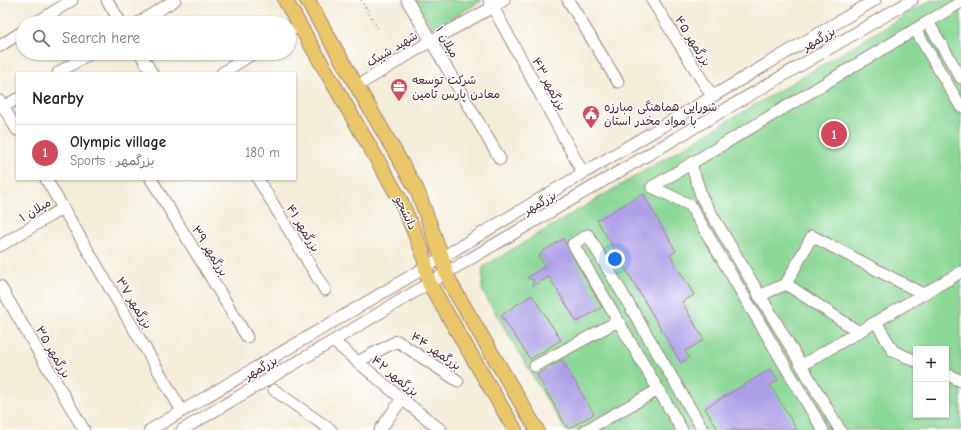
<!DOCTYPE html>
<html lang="en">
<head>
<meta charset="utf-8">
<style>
	:root { --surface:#fff; --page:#f6f6f6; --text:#222; --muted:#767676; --line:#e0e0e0; --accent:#d1495b }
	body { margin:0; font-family:"Comic Neue","Playpen Sans Arabic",sans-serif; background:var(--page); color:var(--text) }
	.controls { position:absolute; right:12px; bottom:12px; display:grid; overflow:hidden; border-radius:0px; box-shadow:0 1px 3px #0004 }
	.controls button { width:36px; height:36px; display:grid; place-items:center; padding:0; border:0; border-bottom:1px solid var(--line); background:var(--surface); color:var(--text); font:20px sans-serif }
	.you { position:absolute; left:615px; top:259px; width:14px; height:14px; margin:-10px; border:3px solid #fff; border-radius:50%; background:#1a73e8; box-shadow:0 0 0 6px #1a73e833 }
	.badge { display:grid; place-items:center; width:26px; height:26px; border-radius:50%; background:var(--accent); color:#fff; font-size:13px; font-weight:700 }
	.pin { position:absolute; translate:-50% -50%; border:2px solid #fff; box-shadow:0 1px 4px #0006 }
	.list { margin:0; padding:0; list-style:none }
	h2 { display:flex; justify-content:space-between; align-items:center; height:52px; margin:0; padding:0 16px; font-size:17px }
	h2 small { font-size:13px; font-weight:400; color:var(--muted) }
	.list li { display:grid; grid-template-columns:26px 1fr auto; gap:12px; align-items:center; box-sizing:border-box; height:56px; padding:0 16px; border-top:1px solid var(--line) }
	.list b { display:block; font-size:15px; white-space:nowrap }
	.list p { margin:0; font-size:13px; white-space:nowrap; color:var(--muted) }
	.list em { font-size:13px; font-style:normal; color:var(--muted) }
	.icon { flex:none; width:22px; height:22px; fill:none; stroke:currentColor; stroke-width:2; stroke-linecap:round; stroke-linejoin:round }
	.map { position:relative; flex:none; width:961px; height:430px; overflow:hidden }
	.search { position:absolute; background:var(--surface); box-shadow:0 1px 3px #0004; left:16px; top:16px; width:280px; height:44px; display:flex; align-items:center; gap:10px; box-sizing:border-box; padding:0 14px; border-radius:22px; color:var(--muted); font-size:15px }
	.panel { position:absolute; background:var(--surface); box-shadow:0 1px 3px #0004; left:16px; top:72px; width:280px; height:108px; border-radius:0px }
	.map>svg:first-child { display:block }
</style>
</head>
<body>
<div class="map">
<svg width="961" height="430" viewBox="0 0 961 430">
	<rect width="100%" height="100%" fill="#fff"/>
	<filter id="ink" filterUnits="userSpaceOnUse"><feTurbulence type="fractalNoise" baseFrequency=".025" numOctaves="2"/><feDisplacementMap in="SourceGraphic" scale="8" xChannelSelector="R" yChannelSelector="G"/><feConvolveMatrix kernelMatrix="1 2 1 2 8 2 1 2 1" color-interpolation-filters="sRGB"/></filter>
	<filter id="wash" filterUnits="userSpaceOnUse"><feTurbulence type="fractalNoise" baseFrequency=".012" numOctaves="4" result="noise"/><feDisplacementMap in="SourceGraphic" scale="16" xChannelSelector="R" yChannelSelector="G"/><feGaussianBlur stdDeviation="0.9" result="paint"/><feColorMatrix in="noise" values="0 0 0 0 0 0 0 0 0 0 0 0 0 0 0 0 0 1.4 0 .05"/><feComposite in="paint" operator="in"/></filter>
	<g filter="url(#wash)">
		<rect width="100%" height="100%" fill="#f3ecd7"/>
		<path fill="#8bd896" stroke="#6a7c60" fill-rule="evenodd" d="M415,0H481V1L433,29Z
			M931,0H961V430H565L482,290L483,267ZM916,349H946V415H916Z"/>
		<g id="blocks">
			<path fill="#ad9fe7" d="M643,194L676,251L670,255L694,295L682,302L704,340L685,351L689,358L681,363L597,220Z
				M563,239L602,307L577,322L549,277L532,286L534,280L527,278L545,266L539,257L543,251Z
				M532,295L561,340L530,359L501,315Z
				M562,360L594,414L568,429L537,375Z
				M771,369L778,380L770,385L797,430H718L705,408Z"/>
		</g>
	</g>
	<g filter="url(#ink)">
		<use href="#blocks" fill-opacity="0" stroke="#9e8681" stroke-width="1"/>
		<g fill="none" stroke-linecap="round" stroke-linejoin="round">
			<defs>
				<path id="minor" d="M107,0L121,23
					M407,0L500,159
					M489,0L583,173
					M568,0L618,82
					M652,0L712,96
					M928,22L961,78
					M36,23L72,0
					M138,23L175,0
					M915,29L961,107
					M289,32L299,25
					M0,46L23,31
					M140,53L152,73
					M58,73L90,53
					M222,73L254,53
					M357,86L431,41L493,7L504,0
					M0,101L17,130
					M3,107L17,99
					M691,164L702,198L840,430
					M46,179L182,411
					M151,179L247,337
					M258,179L325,290
					M652,187L961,2
					M652,187L690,205L823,430
					M0,246L63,208
					M0,286L84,430
					M759,296L786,284
					M876,322L893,351L916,361
					M859,332L786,284L812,236L923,294
					M333,341L402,399L441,430
					M357,362L397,341L458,381
					M802,365L961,272
					M535,366L618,321
					M946,374L961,381
					M274,390L331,430
					M150,430L426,267L516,213L875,0
					M182,430L333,341L446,273L912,0
					M380,430L402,399
					M586,430L658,390
					M682,430L573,244L588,235L703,430"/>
				<path id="major" d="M285,0L401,201L423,253L429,283L515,430
					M307,0L417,190L442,257L446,273L452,286L537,430"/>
			</defs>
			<use href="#minor" stroke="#9e8681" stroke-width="13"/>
			<use href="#major" stroke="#9e8681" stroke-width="16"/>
			<path stroke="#9e8681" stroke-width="1.5" stroke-dasharray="1 3" stroke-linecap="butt" d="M361,0L378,29"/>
			<use href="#minor" stroke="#fff" stroke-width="11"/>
			<use href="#major" stroke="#eac769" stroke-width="14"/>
		</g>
	</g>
	<defs>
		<symbol id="office-pin" viewBox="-11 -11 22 30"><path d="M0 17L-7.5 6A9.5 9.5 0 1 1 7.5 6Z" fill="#d1495b" stroke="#fff"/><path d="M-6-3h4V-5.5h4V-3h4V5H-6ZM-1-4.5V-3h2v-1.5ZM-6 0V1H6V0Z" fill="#fff"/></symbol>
		<symbol id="civic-pin" viewBox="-11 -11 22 30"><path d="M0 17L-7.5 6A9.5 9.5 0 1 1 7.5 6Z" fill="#d1495b" stroke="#fff"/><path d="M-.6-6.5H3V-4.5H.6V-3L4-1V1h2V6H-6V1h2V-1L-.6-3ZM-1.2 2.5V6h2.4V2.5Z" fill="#fff"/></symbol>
	</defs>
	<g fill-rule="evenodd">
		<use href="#office-pin" x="389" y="77" width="20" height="27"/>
		<use href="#civic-pin" x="581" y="104" width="20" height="27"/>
	</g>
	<g text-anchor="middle" stroke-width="3" stroke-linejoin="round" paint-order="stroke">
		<g font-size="12" fill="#4a1f2b" stroke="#fff">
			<text transform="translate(819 39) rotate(-30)" y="4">بزرگمهر</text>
			<text transform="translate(693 41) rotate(58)" y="4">بزرگمهر ۴۵</text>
			<text transform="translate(447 42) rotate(60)" y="4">میلان ۱</text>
			<text transform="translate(392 49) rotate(-31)" y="4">شهید شیبک</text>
			<text transform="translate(549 84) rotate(62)" y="4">بزرگمهر ۴۳</text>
			<text transform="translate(540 203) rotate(-30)" y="4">بزرگمهر</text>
			<text transform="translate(35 210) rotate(-31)" y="4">میلان ۱</text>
			<text transform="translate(406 213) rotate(65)" y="4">دانشجو</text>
			<text transform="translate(303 228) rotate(59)" y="4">بزرگمهر ۴۱</text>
			<text transform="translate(210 251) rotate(58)" y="4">برزگمهر ۳۹</text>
			<text transform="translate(134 303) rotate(59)" y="4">بزرگمهر ۳۷</text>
			<text transform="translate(436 351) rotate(34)" y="4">بزرگمهر ۴۴</text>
			<text transform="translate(53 352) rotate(60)" y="4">بزرگمهر ۳۵</text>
			<text transform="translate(261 368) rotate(-30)" y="4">بزرگمهر</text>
			<text transform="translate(395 376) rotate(39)" y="4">بزرگمهر ۴۲</text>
		</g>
		<g font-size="12" fill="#4a1f2b" stroke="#fff" text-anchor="start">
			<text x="412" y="84">شرکت توسعه<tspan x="412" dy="14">معادن پارس تامین</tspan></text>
			<text x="604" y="111">شورایی هماهنگی مبارزه<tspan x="604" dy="14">با مواد مخدر استان</tspan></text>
		</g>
	</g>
</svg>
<div class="controls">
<button>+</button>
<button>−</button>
</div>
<div class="you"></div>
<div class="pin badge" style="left:834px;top:134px">1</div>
<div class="search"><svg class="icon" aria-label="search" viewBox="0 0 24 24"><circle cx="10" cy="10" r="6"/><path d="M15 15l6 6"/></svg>Search here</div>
<section class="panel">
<h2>Nearby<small></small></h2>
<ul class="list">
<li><span class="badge">1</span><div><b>Olympic village</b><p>Sports · بزرگمهر</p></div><em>180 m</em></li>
</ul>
</section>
</div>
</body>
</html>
